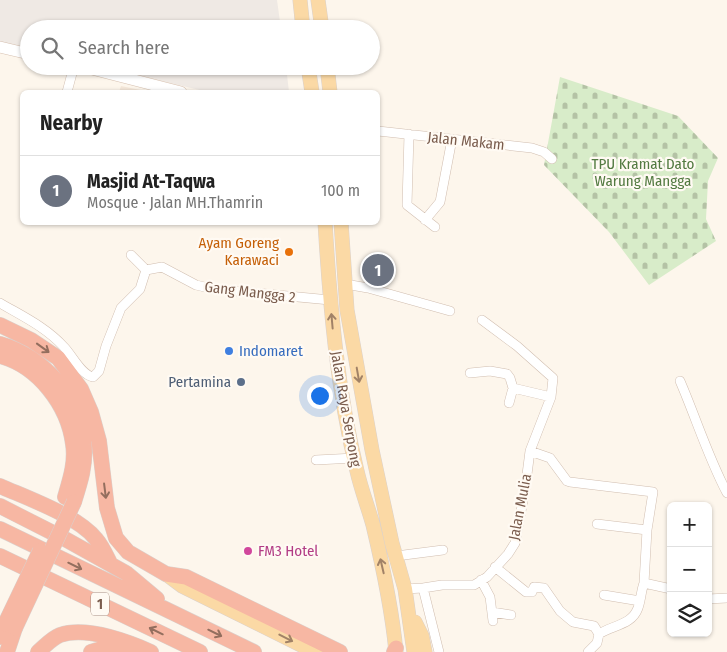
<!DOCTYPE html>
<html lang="en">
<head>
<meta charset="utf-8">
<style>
	:root { --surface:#fff; --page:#f2f2f2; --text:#222; --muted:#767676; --line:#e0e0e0; --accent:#e76f51 }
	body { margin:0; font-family:"Fira Sans Condensed",sans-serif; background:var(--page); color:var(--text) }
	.controls { position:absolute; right:15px; bottom:15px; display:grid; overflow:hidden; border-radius:8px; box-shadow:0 1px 4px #0004 }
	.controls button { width:45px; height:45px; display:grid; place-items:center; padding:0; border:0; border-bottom:1px solid var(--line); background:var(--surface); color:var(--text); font:25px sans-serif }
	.you { position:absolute; left:319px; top:395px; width:18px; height:18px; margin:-12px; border:4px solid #fff; border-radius:50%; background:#1a73e8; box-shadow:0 0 0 8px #1a73e833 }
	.badge { display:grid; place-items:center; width:32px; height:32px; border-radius:50%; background:var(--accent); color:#fff; font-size:16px; font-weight:700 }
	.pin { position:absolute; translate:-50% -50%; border:2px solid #fff; box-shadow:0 1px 5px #0006 }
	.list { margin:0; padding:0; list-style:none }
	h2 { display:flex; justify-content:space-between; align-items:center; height:65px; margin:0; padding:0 20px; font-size:21px }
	h2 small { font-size:16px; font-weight:400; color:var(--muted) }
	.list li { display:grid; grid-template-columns:32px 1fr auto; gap:15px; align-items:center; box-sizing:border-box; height:70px; padding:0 20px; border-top:1px solid var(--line) }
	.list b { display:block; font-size:19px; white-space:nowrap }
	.list p { margin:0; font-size:16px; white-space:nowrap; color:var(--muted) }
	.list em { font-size:16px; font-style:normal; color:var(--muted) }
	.icon { flex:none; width:28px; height:28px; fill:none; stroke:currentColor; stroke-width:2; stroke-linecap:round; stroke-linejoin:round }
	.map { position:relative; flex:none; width:727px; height:652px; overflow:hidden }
	.search { position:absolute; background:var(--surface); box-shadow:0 1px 4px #0004; left:20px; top:20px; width:360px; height:55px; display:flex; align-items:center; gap:12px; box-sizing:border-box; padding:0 18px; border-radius:28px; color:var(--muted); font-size:19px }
	.panel { position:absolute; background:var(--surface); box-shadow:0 1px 4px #0004; left:20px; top:90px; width:360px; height:135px; border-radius:8px }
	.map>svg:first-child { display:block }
</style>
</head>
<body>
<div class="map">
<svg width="727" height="652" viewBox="0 0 727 652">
	<defs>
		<pattern id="cemetery-stones" width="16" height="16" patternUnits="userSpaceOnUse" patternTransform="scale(1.25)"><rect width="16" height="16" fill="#d8ecc9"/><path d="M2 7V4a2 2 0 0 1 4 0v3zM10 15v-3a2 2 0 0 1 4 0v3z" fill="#b4c2a5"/></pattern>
	</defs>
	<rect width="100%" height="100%" fill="#fdf6ec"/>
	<path fill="#f5e8da" d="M121,86L150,92H119Z"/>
	<path fill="#efe9e4" d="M0,0H277L281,29H29V50L0,43Z
		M98,66H286L289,92H208Z"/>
	<path fill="url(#cemetery-stones)" d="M560,77L678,116L718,158L708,181L706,219L716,241L649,285L609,232L544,165Z"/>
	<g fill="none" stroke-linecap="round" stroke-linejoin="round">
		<defs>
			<path id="street" d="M67,92L74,66
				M378,131L532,148L544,152L552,159
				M409,134L407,205L435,227
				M425,220L440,202L452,139
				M131,255L146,270
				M146,270L162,267L196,285L213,289L330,300
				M345,284L368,288L450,311
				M0,303C22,316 46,327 64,347C72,355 81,375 93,377L99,371L106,346L121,308L140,289L146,270
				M470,373L490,371L507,374L510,378L513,388
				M680,381C696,418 708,457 727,493
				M509,403L513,388L551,397
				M530,451L550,458L567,481L570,482L653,492L647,530L644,583
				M316,460L355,458
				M597,524L647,530
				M396,556L443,550
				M495,567L526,592H532L534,587L544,588L560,611L567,617L573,622L594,626L599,634
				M481,580L490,597L493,621
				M423,588L439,652
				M405,589L423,588L442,585H474L487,577L508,554L515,543L525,490L530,451L551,397L553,378L517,346L482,320
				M604,595L640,601
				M708,599L727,598
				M492,612L511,615
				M599,634C613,625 632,625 638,608C641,600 641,591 644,583L671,589
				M588,652L597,643L599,634"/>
			<path id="secondary" d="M0,47L29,54
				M80,66L181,92"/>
			<path id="primary" d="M300,0L303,29
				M318,0L322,29
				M308,66L312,92
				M327,66L330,92
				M325,222C330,306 337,389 357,471C361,489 368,507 373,525C383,567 392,609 396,652
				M341,222L347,310L372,450L392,543L405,589L414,652
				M166,574L182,586L315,652
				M415,622L422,636L425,652"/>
			<path id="highway" d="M0,325L31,340L58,358L81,389L91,412L99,441L107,508L116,538L128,552L166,574L186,577L340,652
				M0,344C44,357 81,398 84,445C86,465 80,483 74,502
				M0,356C38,366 68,405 73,444C76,462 70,480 65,497
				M0,486C27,498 78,516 96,539C102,546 106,555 110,563
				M0,506L65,539L126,573L157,599
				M0,529L254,652
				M0,556L200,652
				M0,637L5,624
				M7,652L15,628
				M38,652C45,646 52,638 60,635C87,626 126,641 151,652
				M91,652L104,648L129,647
				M394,652L396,648"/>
		</defs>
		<use href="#street" stroke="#d1beb0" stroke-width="10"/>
		<use href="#secondary" stroke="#d6c0b0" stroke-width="12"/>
		<use href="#primary" stroke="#dad1cd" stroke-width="15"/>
		<use href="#highway" stroke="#dad1cd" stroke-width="16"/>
		<use href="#street" stroke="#fff" stroke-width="9"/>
		<use href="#secondary" stroke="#fff" stroke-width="11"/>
		<use href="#primary" stroke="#fbd9a5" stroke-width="14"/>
		<use href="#highway" stroke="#f7b7a3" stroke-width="15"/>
		<defs>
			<path id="highway-bridge" d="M5,624L40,551
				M15,628L74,502"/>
		</defs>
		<use href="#highway-bridge" stroke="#dad1cd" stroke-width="16" stroke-linecap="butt"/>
		<use href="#highway-bridge" stroke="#f7b7a3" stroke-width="15"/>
	</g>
	<defs><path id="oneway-shaft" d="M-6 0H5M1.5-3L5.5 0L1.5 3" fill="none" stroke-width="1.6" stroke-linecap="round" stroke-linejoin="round" transform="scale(1.25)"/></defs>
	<g stroke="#a18267">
		<use href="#oneway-shaft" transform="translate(332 321) rotate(-95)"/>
		<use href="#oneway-shaft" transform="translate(358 375) rotate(80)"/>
		<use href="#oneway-shaft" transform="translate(382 566) rotate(-103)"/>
		<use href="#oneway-shaft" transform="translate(286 638) rotate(27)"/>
	</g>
	<g stroke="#936e5e">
		<use href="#oneway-shaft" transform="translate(43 348) rotate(36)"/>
		<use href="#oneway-shaft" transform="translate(105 491) rotate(83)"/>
		<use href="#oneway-shaft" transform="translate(75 566) rotate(26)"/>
		<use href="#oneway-shaft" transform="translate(156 631) rotate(-154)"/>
		<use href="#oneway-shaft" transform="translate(215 633) rotate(26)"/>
	</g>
	<circle fill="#e8710a" stroke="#fffaf3" stroke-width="2" cx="289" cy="252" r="5"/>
	<circle fill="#3f7fe0" stroke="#fffaf3" stroke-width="2" cx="229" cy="351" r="5"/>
	<circle fill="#5c6f8a" stroke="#fffaf3" stroke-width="2" cx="241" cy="382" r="5"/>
	<circle fill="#d1479c" stroke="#fffaf3" stroke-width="2" cx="248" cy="551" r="5"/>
	<g text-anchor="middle" stroke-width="4.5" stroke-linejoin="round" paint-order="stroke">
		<rect fill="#fffaf3" stroke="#a28b7f" stroke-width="1" x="91" y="592.5" width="18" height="23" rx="4"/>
		<g font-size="14" font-weight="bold" fill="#7a5c4d">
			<text x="100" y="609">1</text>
		</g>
		<g font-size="15" fill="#7a5c4d" stroke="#fffaf3">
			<text transform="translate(466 141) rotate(6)" y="5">Jalan Makam</text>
			<text transform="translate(250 292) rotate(7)" y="5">Gang Mangga 2</text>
			<text transform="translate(346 409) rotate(80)" y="5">Jalan Raya Serpong</text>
			<text transform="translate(520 507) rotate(-79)" y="5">Jalan Mulia</text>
		</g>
		<g font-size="15" fill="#537a41" stroke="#fffaf3">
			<text x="643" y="169">TPU Kramat Dato<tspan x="643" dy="17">Warung Mangga</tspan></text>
		</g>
		<g font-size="15" fill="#c56008" stroke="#fffaf3" text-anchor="end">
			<text x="279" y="248">Ayam Goreng<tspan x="279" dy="17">Karawaci</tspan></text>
		</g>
		<g font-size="15" fill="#366cbe" stroke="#fffaf3" text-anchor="start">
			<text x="239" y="356">Indomaret</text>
		</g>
		<g font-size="15" fill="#4e5e75" stroke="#fffaf3" text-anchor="end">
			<text x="231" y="387">Pertamina</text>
		</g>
		<g font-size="15" fill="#b23c85" stroke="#fffaf3" text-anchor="start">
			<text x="258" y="556">FM3 Hotel</text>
		</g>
	</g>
</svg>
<div class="controls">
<button>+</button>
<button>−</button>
<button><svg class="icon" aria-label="layers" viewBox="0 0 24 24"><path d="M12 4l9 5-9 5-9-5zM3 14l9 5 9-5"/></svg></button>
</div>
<div class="you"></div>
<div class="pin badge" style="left:378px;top:270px;background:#6b7280">1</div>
<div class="search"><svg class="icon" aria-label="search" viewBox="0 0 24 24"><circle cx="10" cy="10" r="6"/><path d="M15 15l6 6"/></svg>Search here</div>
<section class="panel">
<h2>Nearby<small></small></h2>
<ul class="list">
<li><span class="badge" style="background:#6b7280">1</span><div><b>Masjid At-Taqwa</b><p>Mosque · Jalan MH.Thamrin</p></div><em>100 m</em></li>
</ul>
</section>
</div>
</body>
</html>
